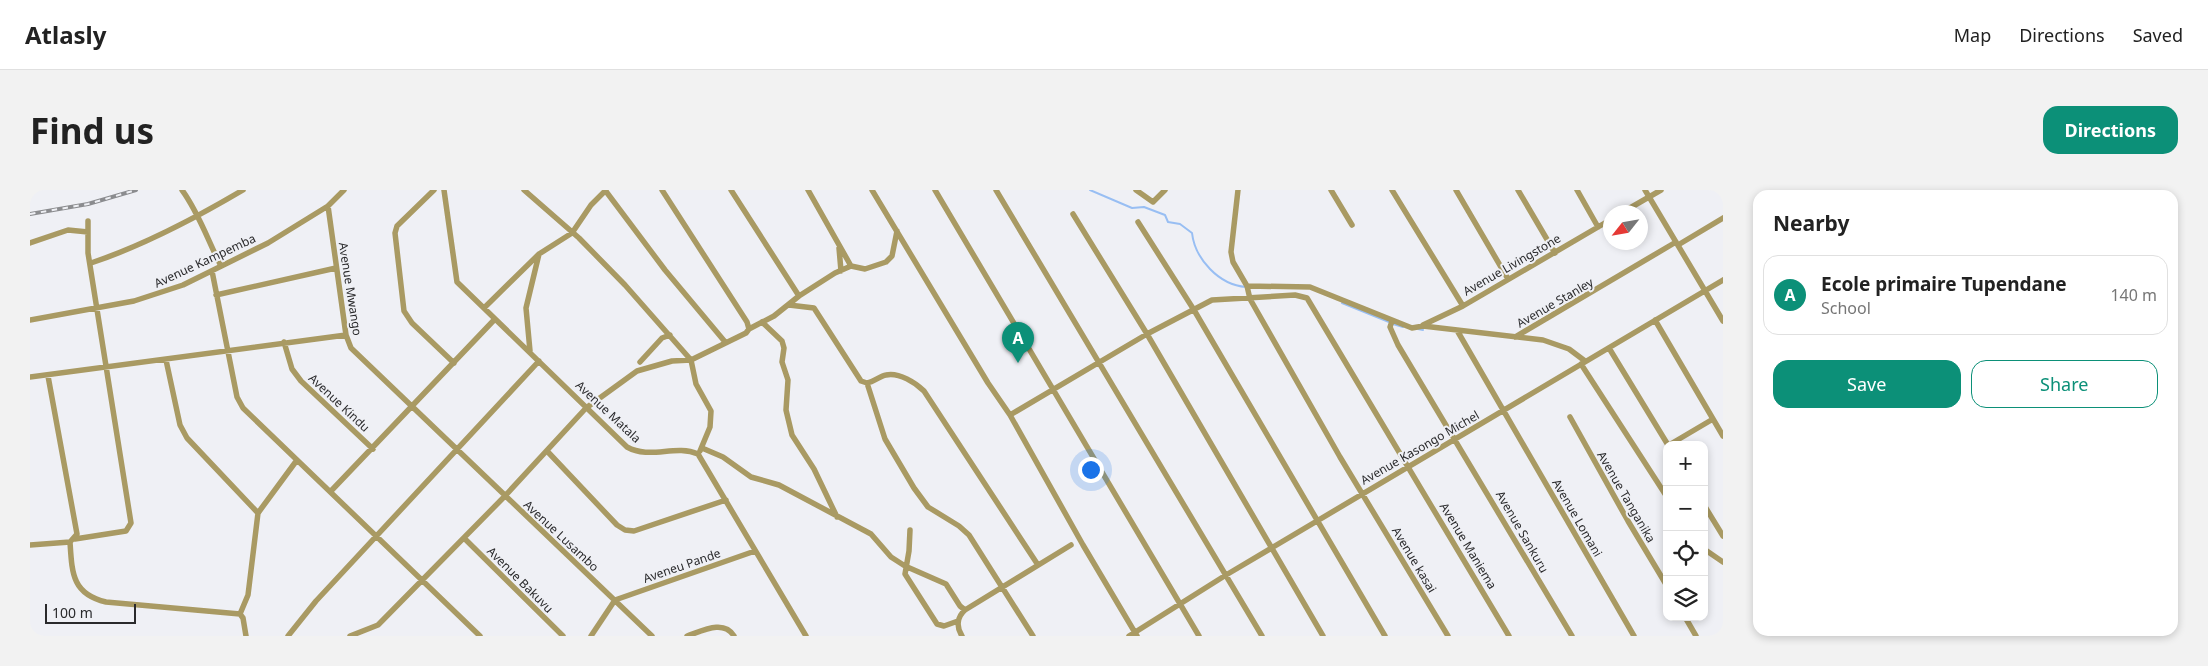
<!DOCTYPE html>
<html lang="en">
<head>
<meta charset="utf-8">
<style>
	:root { --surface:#fff; --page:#f2f2f2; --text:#222; --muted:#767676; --line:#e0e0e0; --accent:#0c9078 }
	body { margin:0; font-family:"Noto Sans",sans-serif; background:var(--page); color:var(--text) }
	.controls { position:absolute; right:15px; bottom:15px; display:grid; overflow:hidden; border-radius:10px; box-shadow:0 2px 8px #0003 }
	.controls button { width:45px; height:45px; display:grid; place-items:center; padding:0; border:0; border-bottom:1px solid var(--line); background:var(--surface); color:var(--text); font:25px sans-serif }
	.compass { position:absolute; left:1573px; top:15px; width:45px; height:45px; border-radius:50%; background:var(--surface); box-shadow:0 2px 8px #0003; rotate:239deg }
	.scale { position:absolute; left:15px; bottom:12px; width:91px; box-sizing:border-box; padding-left:5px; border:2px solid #2a2a2c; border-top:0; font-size:14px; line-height:18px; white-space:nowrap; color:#2a2a2c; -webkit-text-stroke:4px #eff0f5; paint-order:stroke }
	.you { position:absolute; left:1060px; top:279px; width:18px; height:18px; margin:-12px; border:4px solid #fff; border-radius:50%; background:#1a73e8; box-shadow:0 0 0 8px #1a73e833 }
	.badge { display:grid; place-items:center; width:32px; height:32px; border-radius:50%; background:var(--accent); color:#fff; font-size:16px; font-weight:700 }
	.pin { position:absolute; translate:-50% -41px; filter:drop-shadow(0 1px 2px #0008) }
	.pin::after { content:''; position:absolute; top:26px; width:18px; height:15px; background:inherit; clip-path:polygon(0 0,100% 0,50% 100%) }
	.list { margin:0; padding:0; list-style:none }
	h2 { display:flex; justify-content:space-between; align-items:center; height:65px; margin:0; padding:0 20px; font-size:21px }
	h2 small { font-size:16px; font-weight:400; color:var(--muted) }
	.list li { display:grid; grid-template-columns:32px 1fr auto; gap:15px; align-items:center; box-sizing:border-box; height:80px; margin:0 10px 10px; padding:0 10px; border:1px solid var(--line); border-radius:15px }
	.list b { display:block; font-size:19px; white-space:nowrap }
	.list p { margin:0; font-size:16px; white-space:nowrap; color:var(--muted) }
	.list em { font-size:16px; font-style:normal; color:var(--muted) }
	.actions { display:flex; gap:10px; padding:15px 20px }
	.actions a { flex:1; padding:11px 0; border:1px solid var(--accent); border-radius:15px; text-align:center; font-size:18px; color:var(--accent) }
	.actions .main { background:var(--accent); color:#fff }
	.icon { flex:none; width:28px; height:28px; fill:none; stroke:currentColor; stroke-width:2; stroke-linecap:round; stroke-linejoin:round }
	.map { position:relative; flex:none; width:1693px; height:446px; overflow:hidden; border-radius:15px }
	header { display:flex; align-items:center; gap:30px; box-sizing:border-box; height:70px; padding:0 25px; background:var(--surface); border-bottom:1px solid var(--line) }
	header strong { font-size:24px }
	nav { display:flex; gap:28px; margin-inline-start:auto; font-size:18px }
	.intro { display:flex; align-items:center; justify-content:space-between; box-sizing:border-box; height:120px; padding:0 30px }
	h1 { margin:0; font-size:35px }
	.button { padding:12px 22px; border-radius:15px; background:var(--accent); color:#fff; font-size:18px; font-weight:700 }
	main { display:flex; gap:30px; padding:0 30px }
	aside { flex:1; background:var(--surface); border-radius:15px; box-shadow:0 2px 8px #0003 }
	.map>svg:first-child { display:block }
</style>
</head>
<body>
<header>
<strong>Atlasly</strong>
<nav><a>Map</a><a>Directions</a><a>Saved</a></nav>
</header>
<div class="intro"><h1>Find us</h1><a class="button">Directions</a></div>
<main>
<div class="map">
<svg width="1693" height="446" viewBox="0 0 1693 446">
	<rect width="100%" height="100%" fill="#eff0f5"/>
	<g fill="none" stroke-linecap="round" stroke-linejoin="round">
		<path stroke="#98bef3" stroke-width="2" d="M1060,0L1102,18L1114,17L1135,25L1138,32L1150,34L1162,43C1165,69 1189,95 1216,97
			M1312,113L1359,132
			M1363,134L1373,137
			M1388,139L1393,140"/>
		<path stroke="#a99a63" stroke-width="5.5" d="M152,0C169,23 178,51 191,76
			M404,0L367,36L365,43L374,121L382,133L424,173
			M414,0L427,92L597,257C620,270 645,254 668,264L776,446
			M494,0L549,48L595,95L661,170L666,194L681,221L680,237L670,261
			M575,0L635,80L696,153
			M701,0L769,106
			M778,0L821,76
			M842,0L958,193L980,225L1117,144L1182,110L1265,105L1277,108L1479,446
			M905,0L1169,446
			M966,0L1232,446
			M1106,0L1123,12L1135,0
			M1208,0L1201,62L1203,72L1217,96L1220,109L1310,267L1418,446
			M1301,0L1322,35
			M1362,0L1433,116
			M1426,0L1478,89
			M1488,0L1525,63
			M1547,0L1568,37
			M1615,0L1693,131
			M298,16L316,145L321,158L622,446
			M1593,22L1631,0
			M1043,24L1117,144L1293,446
			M1108,32L1164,120L1355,446
			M0,53L38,40L58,42
			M1648,55L1693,28
			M809,58L811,81
			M61,73C115,55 164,29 213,0
			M182,81L207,207L213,218L450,446
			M1217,96L1280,97L1382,138L1393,136L1513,150L1539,159L1555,171
			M186,105L306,78
			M759,115L784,118L831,191L837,193C844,192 850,186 856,185C869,182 886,193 894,201L1008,375
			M454,118L509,64L542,43L561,15L576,0
			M0,130L104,111L153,95L238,53L298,16L314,0
			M1625,130L1693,246
			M1362,131L1360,137L1368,155L1542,446
			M732,132L752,151L754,158L752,172L758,190L756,220L762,245L784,279L807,327
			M1393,135L1433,116L1580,30
			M719,139L744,126L769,106L805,83L821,76L835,79L856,72L862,66L867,41
			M1428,142L1604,446
			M1485,147L1646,52
			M254,152L262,179L271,191L343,259
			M1579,158L1638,255
			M500,161L496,118L509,64
			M136,170L150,235L157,248L228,323
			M610,172L632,148L640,145
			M1551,174L1637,307
			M0,187L316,145
			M837,193L855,249L884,298L898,317L929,336L939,345L1003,446
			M980,225L1053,355L1107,446
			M1540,227L1598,331L1637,396
			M1639,255L1683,229
			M672,258L693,267L721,287L749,295L841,344L861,367L875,376L916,394L930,416L935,420L1041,355
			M517,261L587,335L595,340L604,341L696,310
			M301,301L465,129
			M1674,315L1693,346
			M880,340L879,361L875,384L907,434L914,436L928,431
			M434,348L533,446
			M45,349L96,341L101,333L58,63V31
			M40,352C42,383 42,404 76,412L210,424L213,428L216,446
			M0,355L40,352L47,344L18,186
			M1674,359L1693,372
			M210,424L218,405L228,323L267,270
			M1655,427L1666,446
			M258,446L286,411L509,171
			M320,446L348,435L474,307L556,218L607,181L642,171L661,170L716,143L719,139L717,132L632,0
			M561,446L585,410L725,361
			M657,446C672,441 694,429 704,446
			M932,446C926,437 927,427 935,420
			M1099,446L1196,385L1693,90"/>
		<defs>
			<path id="rail" d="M0,24L58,14L106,0"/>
		</defs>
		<use href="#rail" stroke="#8b8c8f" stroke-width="4"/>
		<use href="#rail" stroke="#eff0f5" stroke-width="2" stroke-dasharray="5.5" stroke-linecap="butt"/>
	</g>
	<g text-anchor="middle" stroke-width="4" stroke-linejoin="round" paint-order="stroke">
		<g font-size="12" fill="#2a2a2c" stroke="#eff0f5">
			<text transform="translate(175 71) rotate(-25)" y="4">Avenue Kampemba</text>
			<text transform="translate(1482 75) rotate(-30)" y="4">Avenue Livingstone</text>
			<text transform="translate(320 99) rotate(81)" y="4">Avenue Mwango</text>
			<text transform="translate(1525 113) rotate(-30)" y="4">Avenue Stanley</text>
			<text transform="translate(309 213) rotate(43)" y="4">Avenue Kindu</text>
			<text transform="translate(578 222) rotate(43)" y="4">Avenue Matala</text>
			<text transform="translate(1390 258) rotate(-30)" y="4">Avenue Kasongo Michel</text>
			<text transform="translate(1596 307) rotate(60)" y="4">Avenue Tanganika</text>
			<text transform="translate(1547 328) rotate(60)" y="4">Avenue Lomani</text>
			<text transform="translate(1492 342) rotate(60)" y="4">Avenue Sankuru</text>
			<text transform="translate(531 346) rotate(43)" y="4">Avenue Lusambo</text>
			<text transform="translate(1438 356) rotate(59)" y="4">Avenue Maniema</text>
			<text transform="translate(1384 370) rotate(59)" y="4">Avenue kasai</text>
			<text transform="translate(652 376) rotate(-19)" y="4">Aveneu Pande</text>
			<text transform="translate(490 390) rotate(45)" y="4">Avenue Bakuvu</text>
		</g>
	</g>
</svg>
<div class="controls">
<button>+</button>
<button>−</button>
<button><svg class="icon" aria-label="locate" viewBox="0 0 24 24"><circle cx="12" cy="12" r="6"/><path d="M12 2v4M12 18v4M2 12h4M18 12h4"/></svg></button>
<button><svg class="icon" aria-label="layers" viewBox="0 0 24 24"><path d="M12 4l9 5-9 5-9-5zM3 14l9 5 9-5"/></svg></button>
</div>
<svg class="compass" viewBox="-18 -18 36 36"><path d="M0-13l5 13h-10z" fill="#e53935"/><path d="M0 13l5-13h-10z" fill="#767676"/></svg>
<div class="scale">100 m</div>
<div class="you"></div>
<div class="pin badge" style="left:988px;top:173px">A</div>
</div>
<aside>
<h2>Nearby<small></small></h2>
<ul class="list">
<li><span class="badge">A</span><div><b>Ecole primaire Tupendane</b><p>School</p></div><em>140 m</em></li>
</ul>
<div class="actions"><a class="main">Save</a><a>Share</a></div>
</aside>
</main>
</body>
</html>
